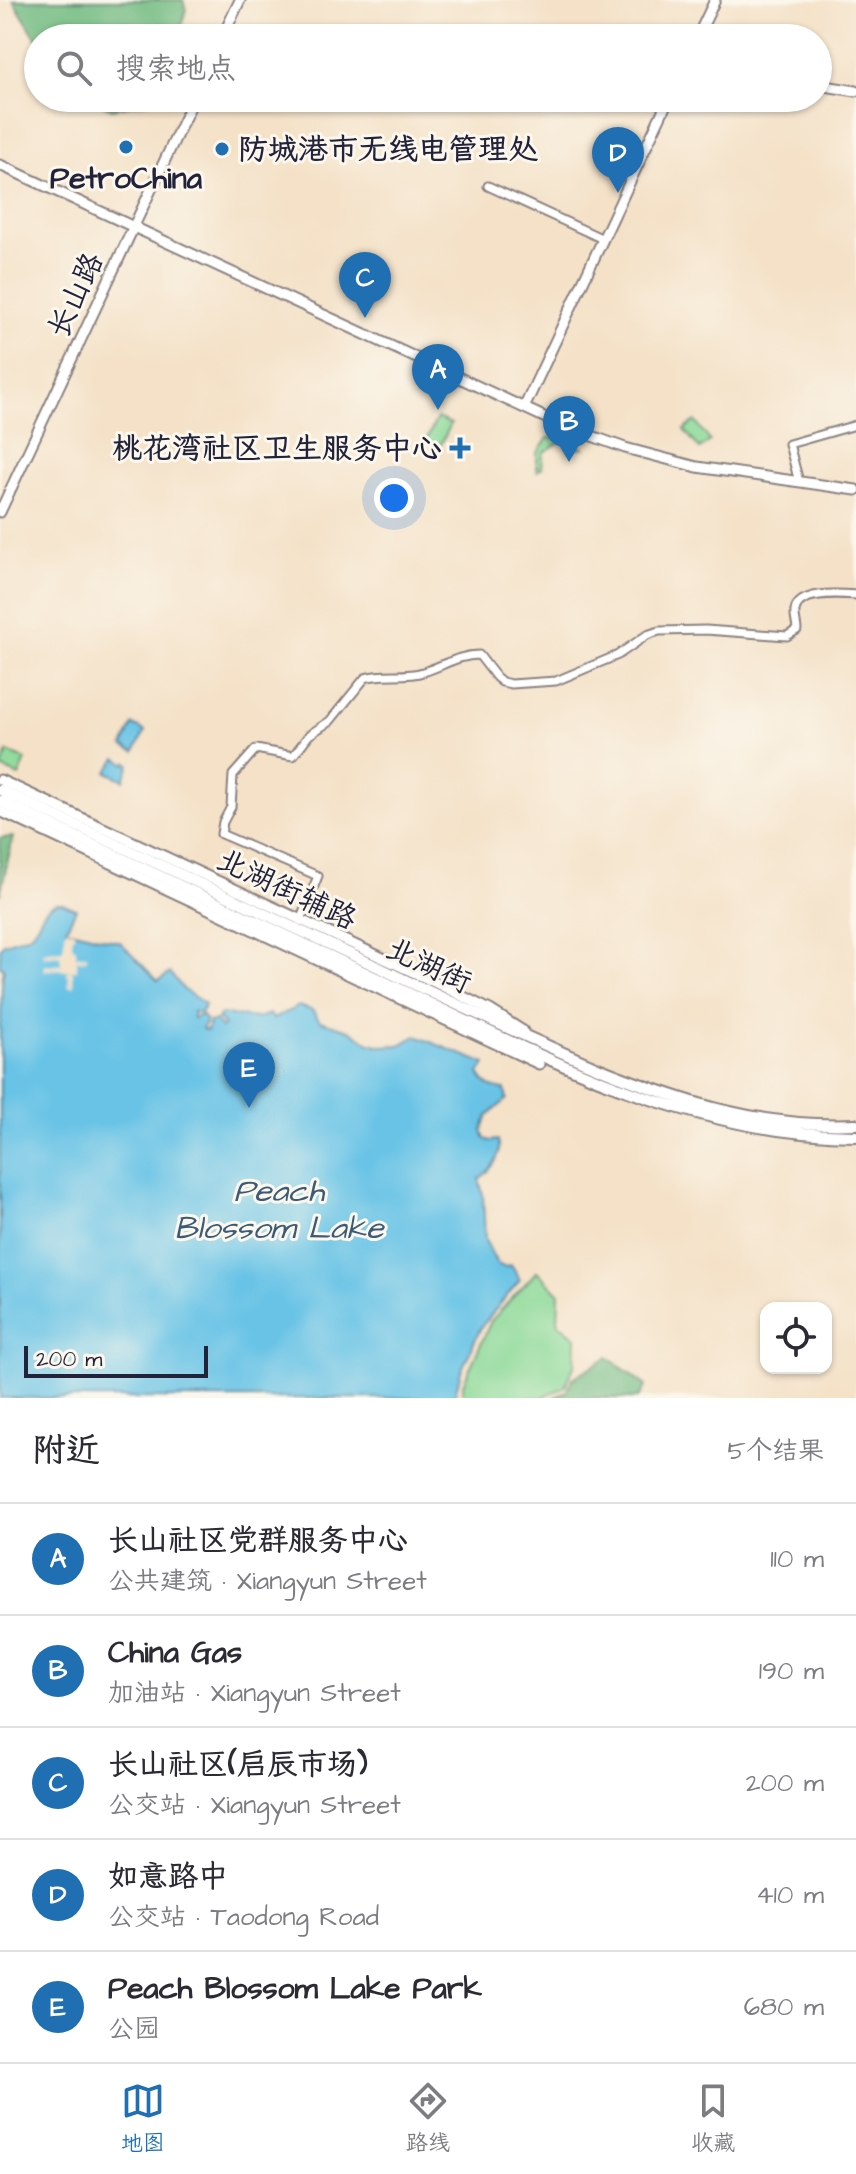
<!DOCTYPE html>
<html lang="zh">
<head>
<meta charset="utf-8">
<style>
	:root { --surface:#fff; --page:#f2f2f3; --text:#2b2b33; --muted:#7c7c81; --line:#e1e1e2; --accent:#1f6fb2 }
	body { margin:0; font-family:"Architects Daughter","LXGW WenKai TC",sans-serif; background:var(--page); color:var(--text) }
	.controls { position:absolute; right:24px; bottom:24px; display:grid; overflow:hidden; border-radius:16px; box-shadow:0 2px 6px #0004 }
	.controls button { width:72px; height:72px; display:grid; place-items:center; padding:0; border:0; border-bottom:2px solid var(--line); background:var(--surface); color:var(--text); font:40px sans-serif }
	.scale { position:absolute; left:24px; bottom:20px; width:184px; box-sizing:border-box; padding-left:8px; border:4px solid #22223b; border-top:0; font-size:22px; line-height:28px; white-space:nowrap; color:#22223b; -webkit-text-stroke:6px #fbf7ec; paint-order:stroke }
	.you { position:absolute; left:394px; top:498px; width:28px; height:28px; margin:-20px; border:6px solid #fff; border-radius:50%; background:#1a73e8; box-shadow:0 0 0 12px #1a73e833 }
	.badge { display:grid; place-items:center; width:52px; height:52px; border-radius:50%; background:var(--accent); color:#fff; font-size:26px; font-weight:700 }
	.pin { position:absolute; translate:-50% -66px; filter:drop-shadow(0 2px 4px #0008) }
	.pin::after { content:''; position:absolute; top:42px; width:28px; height:24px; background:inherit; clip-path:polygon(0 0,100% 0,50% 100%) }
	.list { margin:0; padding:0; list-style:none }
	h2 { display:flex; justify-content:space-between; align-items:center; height:104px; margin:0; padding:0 32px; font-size:34px }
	h2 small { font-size:26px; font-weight:400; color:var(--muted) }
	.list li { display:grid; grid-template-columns:52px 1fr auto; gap:24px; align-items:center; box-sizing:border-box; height:112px; padding:0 32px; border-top:2px solid var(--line) }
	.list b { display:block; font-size:30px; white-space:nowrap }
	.list p { margin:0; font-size:26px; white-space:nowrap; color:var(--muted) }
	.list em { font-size:26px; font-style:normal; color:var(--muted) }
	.icon { flex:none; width:44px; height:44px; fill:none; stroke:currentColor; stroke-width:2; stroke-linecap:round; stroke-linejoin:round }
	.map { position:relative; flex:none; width:856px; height:1398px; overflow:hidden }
	.search { position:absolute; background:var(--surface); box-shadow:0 2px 6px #0004; left:24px; right:24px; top:24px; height:88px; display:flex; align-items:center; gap:20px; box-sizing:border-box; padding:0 28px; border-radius:44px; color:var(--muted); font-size:30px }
	.sheet { height:664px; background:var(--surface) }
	nav { display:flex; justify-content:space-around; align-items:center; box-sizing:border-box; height:112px; border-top:2px solid var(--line); background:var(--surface); font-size:22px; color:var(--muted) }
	nav a { display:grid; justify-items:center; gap:4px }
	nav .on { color:var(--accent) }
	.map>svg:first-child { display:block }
</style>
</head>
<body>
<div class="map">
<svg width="856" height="1398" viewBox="0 0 856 1398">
	<rect width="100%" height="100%" fill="#fbf7ec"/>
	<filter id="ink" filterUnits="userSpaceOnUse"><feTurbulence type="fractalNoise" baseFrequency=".0125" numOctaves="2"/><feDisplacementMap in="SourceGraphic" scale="16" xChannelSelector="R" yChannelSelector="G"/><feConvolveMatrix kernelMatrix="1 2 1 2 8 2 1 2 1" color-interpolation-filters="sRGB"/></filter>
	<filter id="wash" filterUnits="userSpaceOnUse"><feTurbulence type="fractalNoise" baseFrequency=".006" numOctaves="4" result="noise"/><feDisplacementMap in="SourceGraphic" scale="32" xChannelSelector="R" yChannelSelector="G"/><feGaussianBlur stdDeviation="1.8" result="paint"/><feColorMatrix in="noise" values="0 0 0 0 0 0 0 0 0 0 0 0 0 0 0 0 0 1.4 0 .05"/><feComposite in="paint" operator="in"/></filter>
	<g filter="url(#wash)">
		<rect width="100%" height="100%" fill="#f4e1c7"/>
		<path fill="#8bd998" stroke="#567e6a" stroke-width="2" d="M437,418L451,424L440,446L426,440Z
			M695,421L710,441L700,449L684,430Z
			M548,438H561L583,448L570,450L564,443L560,442L543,453L542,468L537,471V453Z
			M8,752L26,760L19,776L1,768Z
			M537,1271L559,1293L558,1323L576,1337L575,1364L565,1387L540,1398H463V1384L491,1321Z"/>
		<path fill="#70b980" stroke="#496e5e" stroke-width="2" d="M13,0H183L186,11L178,38H38V41Z
			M87,98H158L157,100L112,109Z
			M13,837L0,895V838Z
			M608,1357L646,1386L638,1398H553L566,1392L573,1378Z"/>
		<path fill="#68c3e6" stroke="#457290" stroke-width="2" d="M133,725L145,731L135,752L123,746Z
			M117,758L126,764L127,762L130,764L124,780L107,772Z
			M56,903H62L76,909L66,929L120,942L158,981L170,973L184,990L205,1004L201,1013L193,1012V1018L201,1015L206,1021L202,1029L207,1031L209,1022L216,1021L221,1028L224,1025L218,1019L221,1014L257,1018L270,1014L273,1019L299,1006L312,1010L320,1021L349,1030L370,1043L382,1046L400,1045L416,1036L486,1064L479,1073C484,1085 492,1088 505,1090L507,1099L488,1116L482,1130L485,1139L491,1141L498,1140C503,1156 491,1170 479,1179L483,1195L485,1240L497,1264L504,1267L511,1265L520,1280L481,1327L461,1371L454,1398H0V1025C3,1007 0,986 4,968L0,966C0,961 0,950 1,946C4,940 23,940 31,933C42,922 40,909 56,903Z"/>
		<path fill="#f4e1c7" d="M66,929L75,931L72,941L73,948H76V957L80,954L81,957L83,954L84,957L85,954L87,956L86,961L84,959L83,961L81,959V962L77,959V970H71L74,974L72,975L74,977L72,978L75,979L72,980L75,982L72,983L75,985L72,987L67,985L70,983H67L70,981L67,980L70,978L67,977L69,975L66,974L69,970L62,971L61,968L60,971L58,968L57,971L55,968V971L53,968L52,971L50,969L49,971L47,969L45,972L44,964L46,967L47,964L49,967L50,964L52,967L53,964L55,966L56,963L57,966L58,963L61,966L60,954L59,957L57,954L56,957L54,954L52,957L51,954V957L48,955L47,957L46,955L44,958L43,950L46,953L48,950L49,952V950L51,952L53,949L54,952L56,949L57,952L59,949L60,951L63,948Z"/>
	</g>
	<g filter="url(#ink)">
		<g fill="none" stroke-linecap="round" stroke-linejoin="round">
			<defs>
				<path id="minor" d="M488,186L603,239
					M799,482L789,444L856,425
					M300,921L318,876L221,834L223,822L231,807L233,775L256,749L293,756L309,735L330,721L365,678C383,672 405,678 423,672C443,666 458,655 479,655L496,677L502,682L511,684L556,681L618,655L647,635L659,631L706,630L787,636L797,630C797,624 794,617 795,611C798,590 841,594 856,595"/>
				<path id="tertiary" d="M222,38L240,0
					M697,38L715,0
					M818,85L856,91
					M0,165L559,424L625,448L697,467L856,490
					M524,408L669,98
					M0,512L194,98
					M0,780L430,980L490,1010L523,1031
					M0,811L539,1064"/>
				<path id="secondary" d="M0,790C126,849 252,908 378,967C451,1002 524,1037 598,1068C686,1103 760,1128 856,1124
					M0,801C128,861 256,921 383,981C536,1053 683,1135 856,1136"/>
			</defs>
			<use href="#minor" stroke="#8b8281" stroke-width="11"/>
			<use href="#tertiary" stroke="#8b8281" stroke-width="13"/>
			<use href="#secondary" stroke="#8b8281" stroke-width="14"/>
			<use href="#minor" stroke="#fff" stroke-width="7"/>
			<use href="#tertiary" stroke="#fff" stroke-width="9"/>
			<use href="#secondary" stroke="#fff" stroke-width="10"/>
		</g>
	</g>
	<g fill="#1f6fb2" stroke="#fbf7ec" stroke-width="3">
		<circle cx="126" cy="147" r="8"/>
		<circle cx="222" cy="149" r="8"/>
		<path d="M456 436h8v8h8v8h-8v8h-8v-8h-8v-8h8z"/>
	</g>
	<g text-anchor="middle" stroke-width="6" stroke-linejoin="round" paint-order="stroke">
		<g font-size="30" font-weight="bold" fill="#22223b" stroke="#fbf7ec" text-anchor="start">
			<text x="238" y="159">防城港市无线电管理处</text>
			<text x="126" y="188" text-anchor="middle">PetroChina</text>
			<text x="442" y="458" text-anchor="end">桃花湾社区卫生服务中心</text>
		</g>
		<g font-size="30" fill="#22223b" stroke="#fbf7ec">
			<text transform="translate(75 295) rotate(-65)" y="10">长山路</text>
			<text transform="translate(287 889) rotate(25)" y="10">北湖街辅路</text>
			<text transform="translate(429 965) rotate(25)" y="10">北湖街</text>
		</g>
		<g font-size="32" font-style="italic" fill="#3a5a77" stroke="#fbf7ec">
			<text x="279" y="1201">Peach<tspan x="279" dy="37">Blossom Lake</tspan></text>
		</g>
	</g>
</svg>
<div class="controls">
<button><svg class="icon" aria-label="locate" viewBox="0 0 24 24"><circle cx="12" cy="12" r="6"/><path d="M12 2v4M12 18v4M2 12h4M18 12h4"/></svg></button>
</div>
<div class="scale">200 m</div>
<div class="you"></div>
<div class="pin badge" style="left:438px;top:410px">A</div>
<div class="pin badge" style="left:569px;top:462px">B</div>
<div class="pin badge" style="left:365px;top:318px">C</div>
<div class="pin badge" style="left:618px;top:193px">D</div>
<div class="pin badge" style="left:249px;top:1108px">E</div>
<div class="search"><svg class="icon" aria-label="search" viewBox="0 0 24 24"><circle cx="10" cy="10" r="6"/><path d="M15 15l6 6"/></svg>搜索地点</div>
</div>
<section class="sheet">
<h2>附近<small>5个结果</small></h2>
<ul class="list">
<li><span class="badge">A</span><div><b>长山社区党群服务中心</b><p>公共建筑 · Xiangyun Street</p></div><em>110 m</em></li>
<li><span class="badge">B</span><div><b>China Gas</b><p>加油站 · Xiangyun Street</p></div><em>190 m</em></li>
<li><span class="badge">C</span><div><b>长山社区(启辰市场)</b><p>公交站 · Xiangyun Street</p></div><em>200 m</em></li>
<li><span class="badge">D</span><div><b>如意路中</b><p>公交站 · Taodong Road</p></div><em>410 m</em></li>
<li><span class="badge">E</span><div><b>Peach Blossom Lake Park</b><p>公园</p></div><em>680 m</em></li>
</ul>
</section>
<nav>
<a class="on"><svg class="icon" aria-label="map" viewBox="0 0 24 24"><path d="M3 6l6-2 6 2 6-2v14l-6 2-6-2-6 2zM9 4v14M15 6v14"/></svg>地图</a>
<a><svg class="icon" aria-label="directions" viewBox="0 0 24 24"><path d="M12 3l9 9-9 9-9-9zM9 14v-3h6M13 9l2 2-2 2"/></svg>路线</a>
<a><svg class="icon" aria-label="saved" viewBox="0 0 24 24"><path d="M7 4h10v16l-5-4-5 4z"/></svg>收藏</a>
</nav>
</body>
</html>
